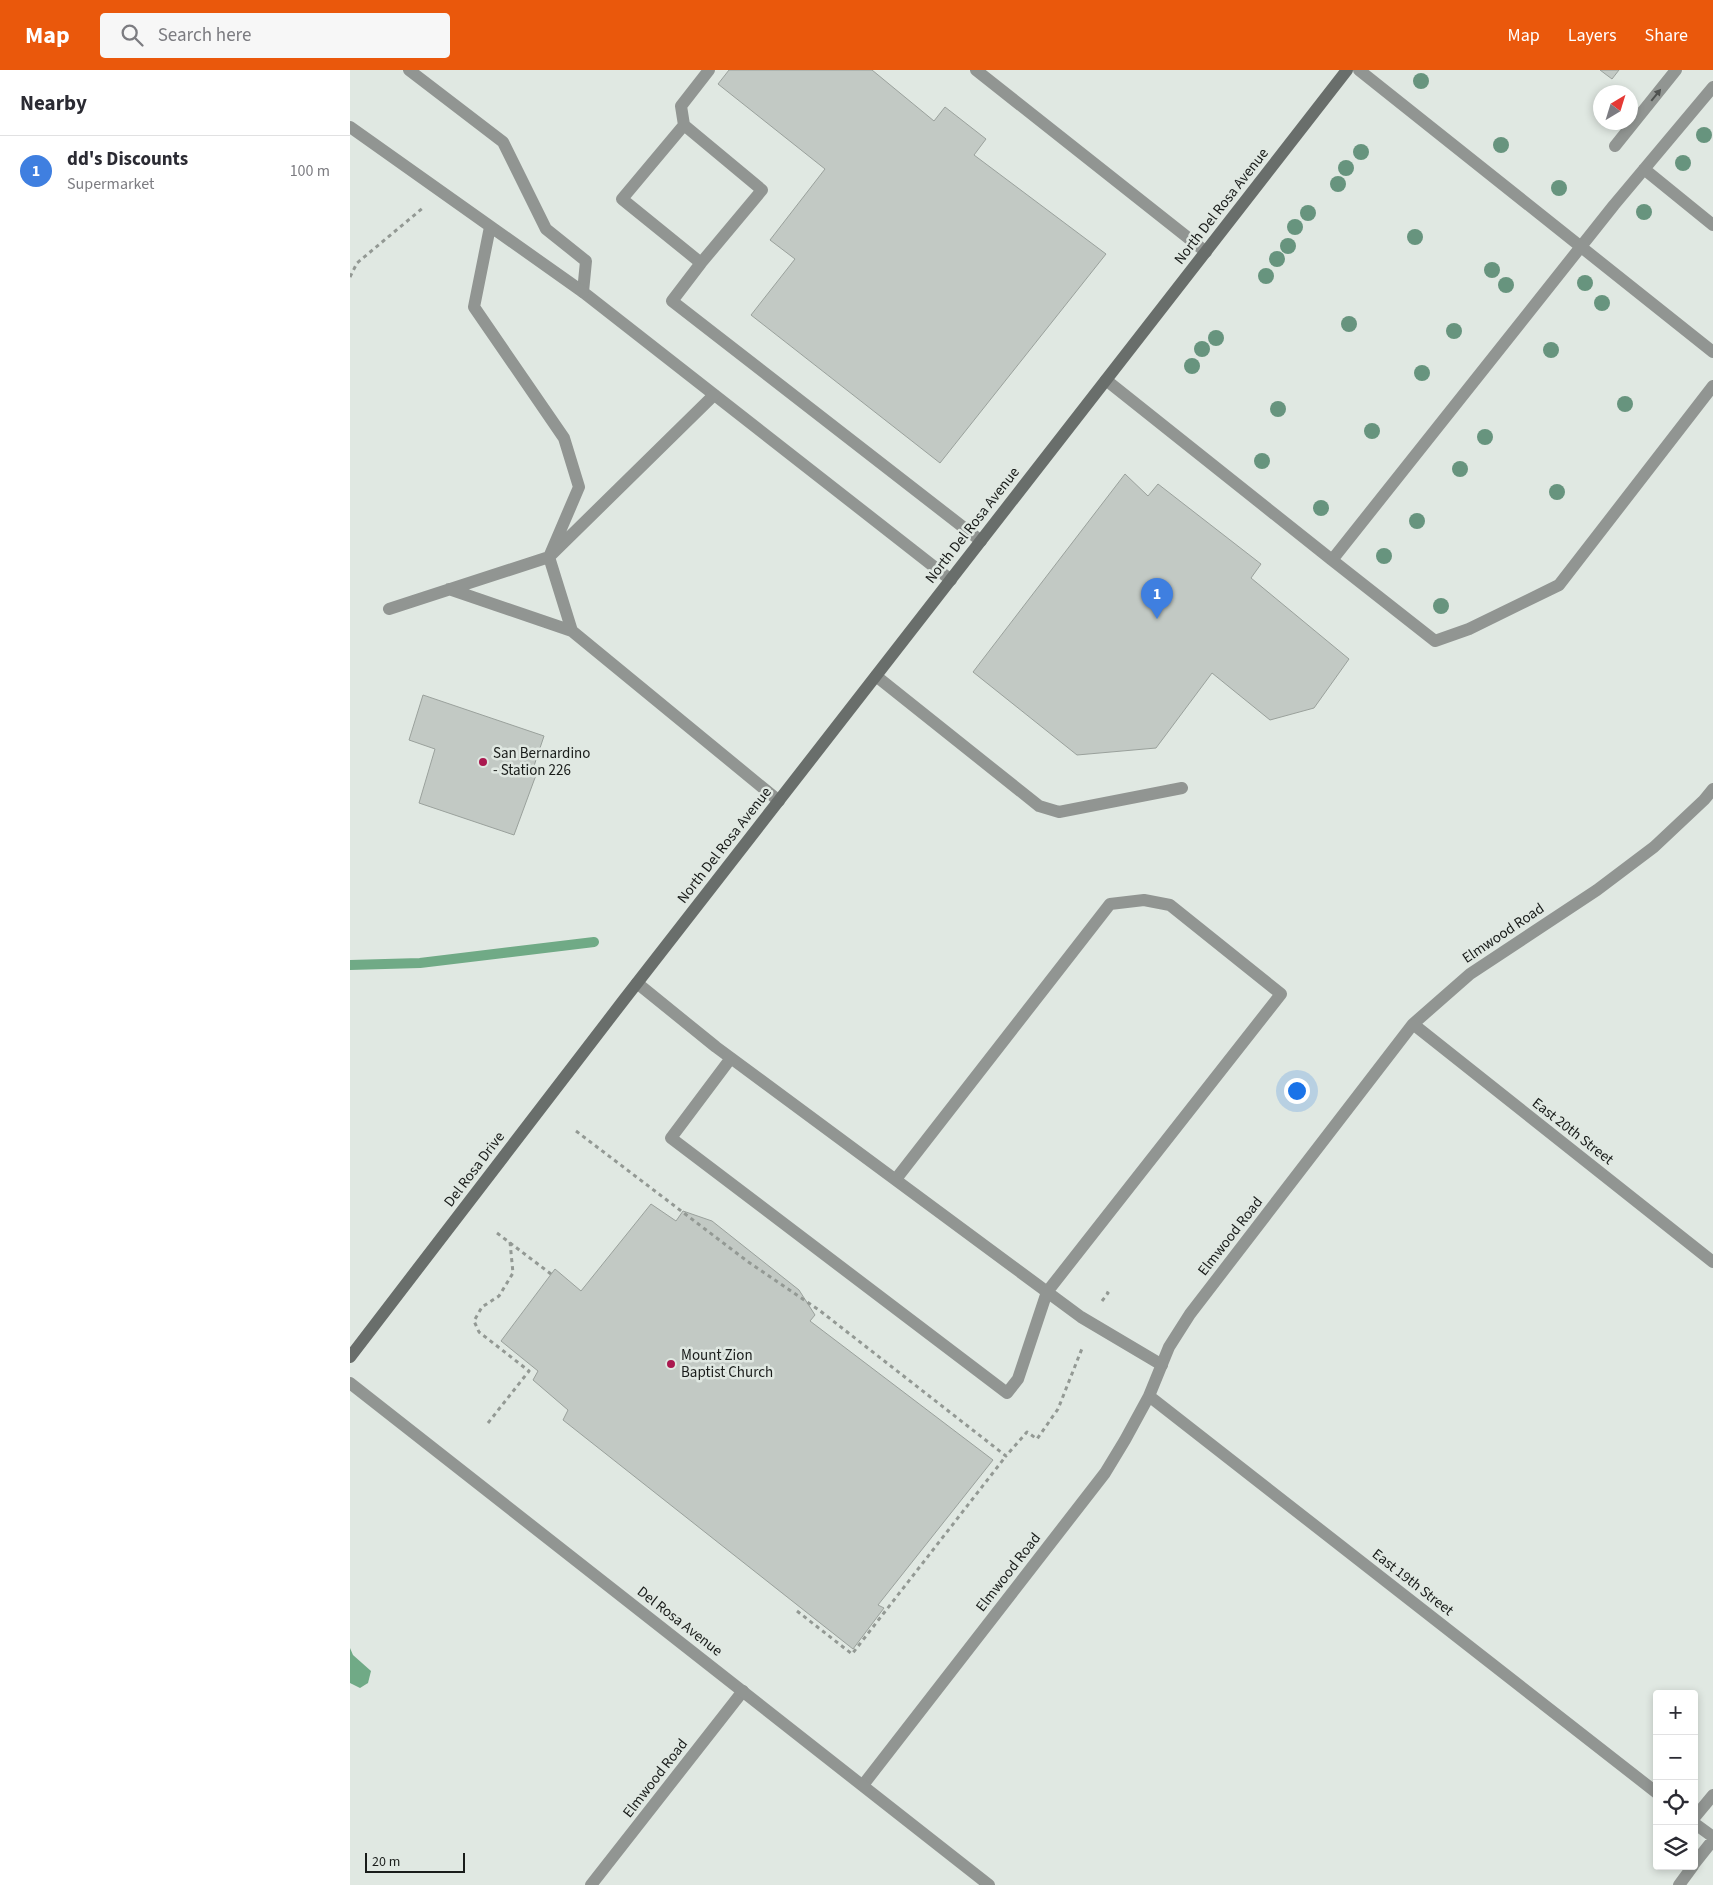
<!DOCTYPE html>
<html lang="en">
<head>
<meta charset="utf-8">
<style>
	:root { --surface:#fff; --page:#f7f7f7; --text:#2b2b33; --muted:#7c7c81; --line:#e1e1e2; --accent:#ea580c }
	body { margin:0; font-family:"Source Sans 3",sans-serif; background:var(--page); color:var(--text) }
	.controls { position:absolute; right:15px; bottom:15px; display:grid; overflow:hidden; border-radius:5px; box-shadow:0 2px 8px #0003 }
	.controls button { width:45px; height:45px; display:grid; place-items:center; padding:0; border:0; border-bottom:1px solid var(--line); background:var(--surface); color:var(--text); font:25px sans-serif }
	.compass { position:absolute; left:1243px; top:15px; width:45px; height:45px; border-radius:50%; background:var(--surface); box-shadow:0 2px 8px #0003; rotate:38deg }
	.scale { position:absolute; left:15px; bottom:12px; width:100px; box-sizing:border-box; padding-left:5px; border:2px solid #191c1a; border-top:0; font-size:14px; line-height:18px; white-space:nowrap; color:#191c1a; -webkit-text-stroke:4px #e0e8e2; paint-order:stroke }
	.you { position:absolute; left:946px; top:1020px; width:18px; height:18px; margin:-12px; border:4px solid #fff; border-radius:50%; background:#1a73e8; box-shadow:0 0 0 8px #1a73e833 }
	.badge { display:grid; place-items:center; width:32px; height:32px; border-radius:50%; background:var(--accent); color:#fff; font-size:16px; font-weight:700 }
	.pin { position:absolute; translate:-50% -41px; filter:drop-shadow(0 1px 2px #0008) }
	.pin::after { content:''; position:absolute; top:26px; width:18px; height:15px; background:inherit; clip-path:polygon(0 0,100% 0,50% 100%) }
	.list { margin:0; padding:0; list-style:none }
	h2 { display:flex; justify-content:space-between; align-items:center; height:65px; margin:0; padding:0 20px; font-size:21px }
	h2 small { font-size:16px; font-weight:400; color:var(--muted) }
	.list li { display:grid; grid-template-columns:32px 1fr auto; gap:15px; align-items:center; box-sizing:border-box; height:70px; padding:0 20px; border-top:1px solid var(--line) }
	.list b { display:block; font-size:19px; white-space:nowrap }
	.list p { margin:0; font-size:16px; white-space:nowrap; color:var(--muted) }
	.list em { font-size:16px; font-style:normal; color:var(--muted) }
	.icon { flex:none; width:28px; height:28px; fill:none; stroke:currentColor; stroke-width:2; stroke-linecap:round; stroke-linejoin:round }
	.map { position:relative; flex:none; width:1363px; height:1815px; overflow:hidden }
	header { display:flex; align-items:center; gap:30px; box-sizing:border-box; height:70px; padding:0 25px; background:var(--accent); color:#fff }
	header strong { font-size:24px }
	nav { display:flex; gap:28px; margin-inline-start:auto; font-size:18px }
	.search { width:350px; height:45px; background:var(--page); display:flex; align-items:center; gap:12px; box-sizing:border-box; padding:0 18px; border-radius:5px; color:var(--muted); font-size:19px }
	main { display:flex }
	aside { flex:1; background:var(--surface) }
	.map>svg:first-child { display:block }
</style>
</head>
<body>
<header>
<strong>Map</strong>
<div class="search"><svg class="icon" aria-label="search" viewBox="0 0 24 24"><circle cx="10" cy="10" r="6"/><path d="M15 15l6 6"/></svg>Search here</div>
<nav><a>Map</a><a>Layers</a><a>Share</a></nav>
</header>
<main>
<aside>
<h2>Nearby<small></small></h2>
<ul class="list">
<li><span class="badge" style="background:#3f7fe0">1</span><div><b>dd's Discounts</b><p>Supermarket</p></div><em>100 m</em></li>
</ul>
</aside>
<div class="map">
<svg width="1363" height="1815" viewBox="0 0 1363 1815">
	<rect width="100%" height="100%" fill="#e0e8e2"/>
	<path fill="#70aa86" d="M0,1578L3,1585L21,1601L18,1613L10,1618L0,1613Z"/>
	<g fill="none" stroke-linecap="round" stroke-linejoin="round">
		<path stroke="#70aa86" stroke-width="10" d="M0,895L70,893L244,872"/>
	</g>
	<path fill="#c2c9c4" stroke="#9aa19c" d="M379,0H522L584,51L595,37L636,69L624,85L756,184L590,393L401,245L445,189L420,170L475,99L368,14Z
		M1250,0H1269L1262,9Z
		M775,404L798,426L808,414L911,494L901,508L999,589L964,638L920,650L862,603L806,678L727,685L623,602Z
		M73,625L194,666L181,705H186L164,765L69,733L85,679L59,670Z
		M301,1134L326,1151L333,1141L362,1151L449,1220L465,1245L460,1251L643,1390L528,1535L534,1538L503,1579L213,1350L218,1340L183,1310L188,1301L151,1271L205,1199L231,1221Z"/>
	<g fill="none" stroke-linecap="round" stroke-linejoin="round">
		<path stroke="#939994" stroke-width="3" stroke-dasharray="4 4" stroke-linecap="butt" d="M0,207L7,193L74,137
			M226,1061L397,1191L469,1240L656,1386L677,1362L687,1369L708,1339L733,1276
			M147,1163L201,1204
			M752,1231L758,1223L754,1221
			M138,1353L179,1301L129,1262L124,1251L132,1237L149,1226L163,1203L160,1172
			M447,1541L502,1584L656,1386"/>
		<path stroke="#919592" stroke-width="12" d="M59,0L153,72L196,159L236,191L233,222L601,510
			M626,0L856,182
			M1009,0L1363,282
			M334,55L331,36L359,0
			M1265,76L1326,0
			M1294,99L1363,155
			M351,193L412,120L334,55L272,129L351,193L322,231L631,471
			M756,310L982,490L1264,135L1363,17
			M982,490L1085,571L1119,559L1209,515L1363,316
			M526,606L689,736L709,742L832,718
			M287,913L366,977L731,1247L812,1295
			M381,988L321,1068L657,1323L668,1309L697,1222L931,924L820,835L794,830L760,834L546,1109
			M1344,1748L1363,1725"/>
		<path stroke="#919592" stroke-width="12" d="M0,57L233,222
			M140,157L124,237L214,368L229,417L199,487L222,561
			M99,519L222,561L429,731
			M39,539L199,487L364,325
			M1063,954L1363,1192
			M799,1326L1307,1723
			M513,1715L755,1403L775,1370L799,1326L819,1277L840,1244L1063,954L1120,904L1247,820L1304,777L1354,730L1363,719
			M1344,1753L1363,1767
			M1344,1794L1363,1770
			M241,1815L393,1621
			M1329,1815L1343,1796"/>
		<path stroke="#919592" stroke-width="12" d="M0,1313L639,1815"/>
		<path stroke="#696e6b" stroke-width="12" d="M0,1287L273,931L997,0"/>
	</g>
	<g fill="#67947e">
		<circle cx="1071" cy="11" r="8"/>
		<circle cx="1354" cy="65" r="8"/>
		<circle cx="1151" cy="75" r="8"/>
		<circle cx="1011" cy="82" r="8"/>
		<circle cx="1333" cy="93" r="8"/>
		<circle cx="996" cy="98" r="8"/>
		<circle cx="988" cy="114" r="8"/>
		<circle cx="1209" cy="118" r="8"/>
		<circle cx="1294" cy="142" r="8"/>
		<circle cx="958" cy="143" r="8"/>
		<circle cx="945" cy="157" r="8"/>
		<circle cx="1065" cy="167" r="8"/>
		<circle cx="938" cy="176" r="8"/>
		<circle cx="927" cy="189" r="8"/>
		<circle cx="1142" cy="200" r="8"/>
		<circle cx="916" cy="206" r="8"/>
		<circle cx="1235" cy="213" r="8"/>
		<circle cx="1156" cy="215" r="8"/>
		<circle cx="1252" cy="233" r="8"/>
		<circle cx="999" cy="254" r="8"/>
		<circle cx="1104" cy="261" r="8"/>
		<circle cx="866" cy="268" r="8"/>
		<circle cx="852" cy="279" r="8"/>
		<circle cx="1201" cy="280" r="8"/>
		<circle cx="842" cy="296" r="8"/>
		<circle cx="1072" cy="303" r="8"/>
		<circle cx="1275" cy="334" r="8"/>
		<circle cx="928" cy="339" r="8"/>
		<circle cx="1022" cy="361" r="8"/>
		<circle cx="1135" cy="367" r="8"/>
		<circle cx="912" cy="391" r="8"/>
		<circle cx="1110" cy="399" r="8"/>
		<circle cx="1207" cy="422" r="8"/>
		<circle cx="971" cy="438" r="8"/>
		<circle cx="1067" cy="451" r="8"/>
		<circle cx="1034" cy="486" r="8"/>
		<circle cx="1091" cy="536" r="8"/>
	</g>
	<defs><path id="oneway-solid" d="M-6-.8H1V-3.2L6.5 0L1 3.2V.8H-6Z" transform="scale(1.25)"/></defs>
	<use fill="#4f5250" href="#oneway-solid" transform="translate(1306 25) rotate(-51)"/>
	<g fill="#aa184f" stroke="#e0e8e2" stroke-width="2">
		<circle cx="133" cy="692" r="5"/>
		<circle cx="321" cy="1294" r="5"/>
	</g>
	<g text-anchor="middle" stroke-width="5" stroke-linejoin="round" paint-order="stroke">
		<g font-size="15" fill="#191c1a" stroke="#e0e8e2">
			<text transform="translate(871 136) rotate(-52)" y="5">North Del Rosa Avenue</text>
			<text transform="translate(622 455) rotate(-52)" y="5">North Del Rosa Avenue</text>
			<text transform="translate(374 775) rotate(-52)" y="5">North Del Rosa Avenue</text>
			<text transform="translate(1153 863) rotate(-34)" y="5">Elmwood Road</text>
			<text transform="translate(1223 1061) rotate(38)" y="5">East 20th Street</text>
			<text transform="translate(124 1099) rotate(-53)" y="5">Del Rosa Drive</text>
			<text transform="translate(880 1166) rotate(-52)" y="5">Elmwood Road</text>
			<text transform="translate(658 1502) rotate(-52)" y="5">Elmwood Road</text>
			<text transform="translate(1063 1512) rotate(38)" y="5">East 19th Street</text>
			<text transform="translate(330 1551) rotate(38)" y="5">Del Rosa Avenue</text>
			<text transform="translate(305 1708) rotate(-52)" y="5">Elmwood Road</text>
		</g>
		<g font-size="15" fill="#191c1a" stroke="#e0e8e2" text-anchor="start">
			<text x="143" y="688">San Bernardino<tspan x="143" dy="17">- Station 226</tspan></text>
			<text x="331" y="1290">Mount Zion<tspan x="331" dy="17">Baptist Church</tspan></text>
		</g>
	</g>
</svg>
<div class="controls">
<button>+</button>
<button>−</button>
<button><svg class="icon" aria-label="locate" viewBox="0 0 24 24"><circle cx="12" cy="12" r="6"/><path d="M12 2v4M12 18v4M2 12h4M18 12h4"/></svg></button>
<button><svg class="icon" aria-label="layers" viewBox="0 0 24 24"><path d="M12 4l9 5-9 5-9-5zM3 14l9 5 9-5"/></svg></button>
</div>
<svg class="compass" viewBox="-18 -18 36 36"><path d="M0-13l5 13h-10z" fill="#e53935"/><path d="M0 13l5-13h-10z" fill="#7c7c81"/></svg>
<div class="scale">20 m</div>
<div class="you"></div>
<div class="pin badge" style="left:807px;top:549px;background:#3f7fe0">1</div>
</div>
</main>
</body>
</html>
